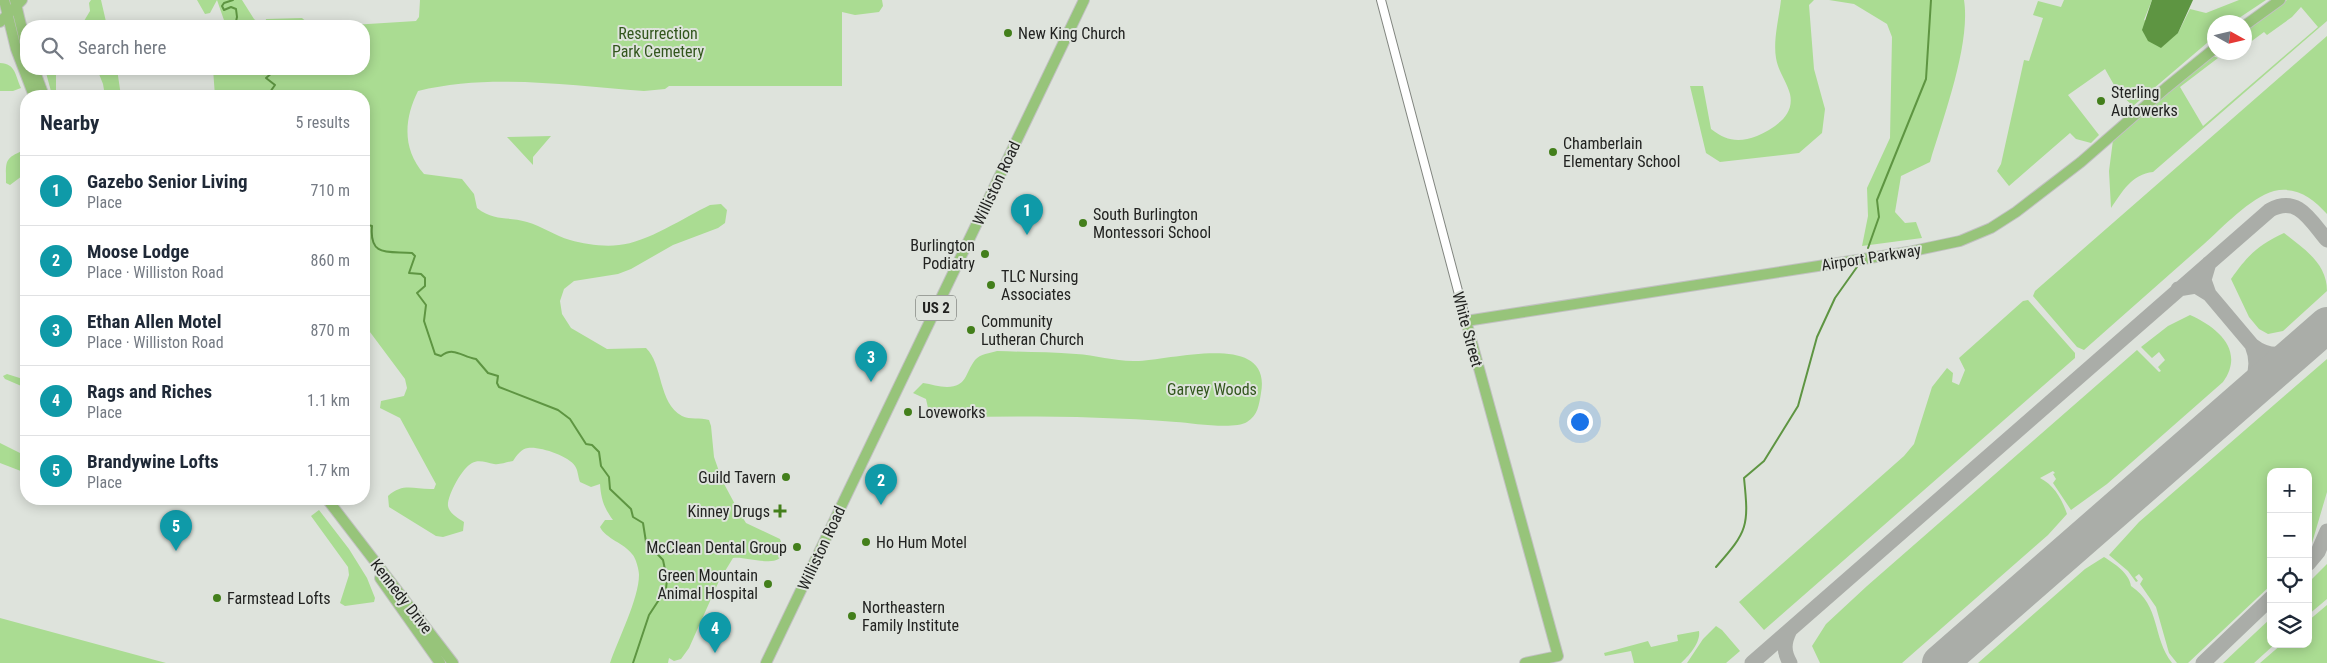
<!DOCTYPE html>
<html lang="en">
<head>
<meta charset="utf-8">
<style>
	:root { --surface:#fff; --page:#f6f6f7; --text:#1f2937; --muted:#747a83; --line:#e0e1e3; --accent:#1a73e8 }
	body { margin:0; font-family:"Roboto Condensed",sans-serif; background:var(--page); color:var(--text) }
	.controls { position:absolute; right:15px; bottom:15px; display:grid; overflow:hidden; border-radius:10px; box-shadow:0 2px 12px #0003 }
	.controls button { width:45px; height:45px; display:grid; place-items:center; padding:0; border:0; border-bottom:1px solid var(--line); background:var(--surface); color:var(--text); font:25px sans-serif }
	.compass { position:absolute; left:2207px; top:15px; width:45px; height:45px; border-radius:50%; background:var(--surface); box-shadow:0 2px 12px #0003; rotate:98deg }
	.you { position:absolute; left:1579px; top:421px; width:18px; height:18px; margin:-12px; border:4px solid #fff; border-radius:50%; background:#1a73e8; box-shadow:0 0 0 8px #1a73e833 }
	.badge { display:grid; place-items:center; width:32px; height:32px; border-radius:50%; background:var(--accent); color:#fff; font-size:16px; font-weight:700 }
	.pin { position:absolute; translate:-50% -41px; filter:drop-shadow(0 1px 2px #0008) }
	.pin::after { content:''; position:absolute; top:26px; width:18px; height:15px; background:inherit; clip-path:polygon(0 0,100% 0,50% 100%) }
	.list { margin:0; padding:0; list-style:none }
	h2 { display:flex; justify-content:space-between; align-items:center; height:65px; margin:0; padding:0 20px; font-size:21px }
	h2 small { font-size:16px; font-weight:400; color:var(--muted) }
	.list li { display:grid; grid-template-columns:32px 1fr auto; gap:15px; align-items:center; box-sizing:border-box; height:70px; padding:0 20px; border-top:1px solid var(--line) }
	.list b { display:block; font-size:19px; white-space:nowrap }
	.list p { margin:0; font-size:16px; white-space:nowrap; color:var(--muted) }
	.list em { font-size:16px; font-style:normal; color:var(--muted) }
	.icon { flex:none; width:28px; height:28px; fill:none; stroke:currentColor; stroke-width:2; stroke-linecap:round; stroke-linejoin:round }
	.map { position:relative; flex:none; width:2327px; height:663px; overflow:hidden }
	.search { position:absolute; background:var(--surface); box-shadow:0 2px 12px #0003; left:20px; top:20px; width:350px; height:55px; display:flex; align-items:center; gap:12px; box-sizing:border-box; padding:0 18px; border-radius:20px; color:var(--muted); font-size:19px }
	.panel { position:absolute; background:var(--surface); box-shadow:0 2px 12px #0003; left:20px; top:90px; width:350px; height:415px; border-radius:20px }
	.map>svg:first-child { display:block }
</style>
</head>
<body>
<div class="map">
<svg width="2327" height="663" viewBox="0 0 2327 663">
	<rect width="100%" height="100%" fill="#dee3dc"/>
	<path fill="#aadc92" d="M91,0H101L107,26H81L90,11L89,3Z
		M197,0H242L254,19L263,26H226L217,0L210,13L205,14Z
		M420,0H882L883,6L879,12L855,15L842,12V86H669L665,89L644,91C570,86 491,73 418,91C404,119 402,149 424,174L462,179L474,194L477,208C495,222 508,216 527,222C542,226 555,236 570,240C585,244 603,247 619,245C646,243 685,217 710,205L721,204L727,210L725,223L718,228L673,245L631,269L618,274L574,281L564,289L560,301L562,314L571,328L607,349L646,348C663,364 658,403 682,416C690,420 700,417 709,420L711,426L714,457L722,480L738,510L746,523L780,539C794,576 748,555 733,558L719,581L689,648L681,659L674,661L669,658L668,663H610C618,640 639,598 639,575C639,570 636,558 632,554C624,543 606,539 600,527L605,520H613C604,508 601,499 600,484L591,487L580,482C578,477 578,470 575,466C569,456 539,446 528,448C521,449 517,455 513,461C507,462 500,465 494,464C487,463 479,459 472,463C462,468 447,496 448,506C449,513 459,519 464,522L463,531L443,537L436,536L389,507L388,496C404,482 414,490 434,489L436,484L400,418L380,408L381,401L404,396L407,388L405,379L364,324V96H215L213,69H364V26H336L416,21L419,17Z
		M1781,0H1814L1809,5L1814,69L1825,109L1822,133L1799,153L1720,162L1706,153L1690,86H1703L1711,129C1726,141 1739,143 1757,136C1774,128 1795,116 1790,94C1787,82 1778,71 1776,58C1773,40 1779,18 1781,0Z
		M1829,0H1964C1971,44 1943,118 1930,162L1901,176L1895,212L1905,223L1916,222L1922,238L1862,246L1868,216L1867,188L1890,138L1892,37L1887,24L1854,4Z
		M2064,0H2152L2144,20L2178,33L2190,9L2206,13L2239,0H2266L2233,22H2214V37L2133,106L2118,92L2105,69L2068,95L2099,135L2091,143L2076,139L2070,133L2009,186L1997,171L2001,164L2024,60L2029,61L2043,18L2033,15L2038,1L2061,7Z
		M2287,0H2327V21L2153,172C2132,174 2122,192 2111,208L2109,171L2113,140L2164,95L2213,56L2218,58L2180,87L2203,126L2318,27L2301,7L2292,17L2267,35L2264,32L2245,46V31Z
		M302,18L311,26H265L266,19Z
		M2327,36V214C2313,198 2296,186 2274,191C2250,198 2223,227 2204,244C2164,279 2124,315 2084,350L2077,347L2033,296L2035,291Z
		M0,63C16,64 15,75 21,88L13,91H0Z
		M45,69H56V92L52,95Z
		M97,69H117L121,96H105L103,84Z
		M551,136L533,157V165L507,137Z
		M26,149V173L10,185L6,183C6,159 4,159 26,149Z
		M2284,233C2304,249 2327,263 2327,291L2283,331L2268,334L2259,329L2249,317L2231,279C2248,255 2257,246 2284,233Z
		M2028,300L2075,353V358L1764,630L1739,602L1904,456L1914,444L1932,387L1947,368L1953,373L1952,382L1959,385L1965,370L1959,358L2023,301Z
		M2190,315C2219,328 2245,351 2223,382L2107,484L2071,510L2053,483L2056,479L2053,474L2055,473L2053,471L2040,478C2054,485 2062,499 2067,514L2048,535L1902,663H1820L1812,646L1826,624L1867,586L2137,350L2159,372L2161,371L2158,367L2165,360L2159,352L2152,358L2141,347L2168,326Z
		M997,351C1023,352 1050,352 1076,354C1095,355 1114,361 1133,361C1163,363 1273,328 1261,393C1259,405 1258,415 1247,422C1234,430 1192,423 1176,422C1101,416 1028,416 953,417L937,414L928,408L926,399L913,393L923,383C931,384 939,387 947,387C967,387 965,373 975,360C980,354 990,353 997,351Z
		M2327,359V492L2312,543L2308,549V472H2271V585L2188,663H2177L2169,653L2156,607L2140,584L2143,579L2139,574L2135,577L2138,581L2136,582L2128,571L2109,555L2139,522Z
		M7,374L26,380V388L5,379L3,376Z
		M0,443L26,456V473L0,463Z
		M319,510L349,549L367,578L375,598L374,602L345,606L340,603L349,575L348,567L311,516Z
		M2104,557C2115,564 2129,573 2131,586C2161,606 2152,637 2172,663H1978L2085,569Z
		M2327,564V599L2308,615V583Z
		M2327,605V663H2260L2282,644H2308V621Z
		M0,618L166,663H0Z
		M2271,618V644H2275L2254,663H2223Z
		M1716,626L1722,630L1740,651L1726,663H1687L1703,639Z
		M1699,631C1701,642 1689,656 1681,663H1634L1631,651L1605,656L1604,653L1648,641L1651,647L1678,641L1677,635Z"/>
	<path fill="#5e9542" d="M2152,0H2193L2178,33L2161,48L2148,41L2142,30Z"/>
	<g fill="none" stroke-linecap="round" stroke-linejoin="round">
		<path stroke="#5e9542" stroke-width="2" d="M233,0L224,3L222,6L224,10L231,7L236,9L237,17L235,26
			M247,69L249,71L269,69
			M271,96L270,92L275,85L266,78L273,72L272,69
			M364,224L372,226C369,258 389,251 412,253L415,256L409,273L421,274L425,278V286L417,293L426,305L424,321L435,354L441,356C454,346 462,357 476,359L488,373L498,376L497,383L499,387L558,410L570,419L586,444L592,445L599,452L601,466L609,477L610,489L631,509L633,517L643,523L646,542L663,560L667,579L666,589L649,615L633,663
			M1868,248L1879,217L1877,200L1926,79L1931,0
			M1716,567C1748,531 1749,526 1744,478L1764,461L1798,406L1817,337L1835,298L1857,267"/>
		<path stroke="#aaada8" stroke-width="15" d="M2178,289L2196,286L2209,294L2204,280L2209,263
			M2209,294L2252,345
			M2316,334L2327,333
			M2243,398C2255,382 2260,364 2252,345C2267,357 2284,357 2301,347
			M2308,564L2318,552L2327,531
			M1752,663L2270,210C2298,195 2310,220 2327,240
			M1790,663C1783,651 1784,642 1790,630
			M2203,663L2271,598"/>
		<path stroke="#aaada8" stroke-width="36" d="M1940,663L2327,325"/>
		<defs>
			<path id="minor" d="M1381,0L1466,321"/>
			<path id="major" d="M4,0L16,49L34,96
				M15,0L26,46
				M0,22L22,0
				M2244,26L2280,0
				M34,69L44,96
				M327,499L453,663
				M380,578L440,663
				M766,663L1084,0
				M1525,663L1558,656L1466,321L1908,252L1960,241L1991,228L2016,212L2081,162L2166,88L2214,49"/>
		</defs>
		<use href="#minor" stroke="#828680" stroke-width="10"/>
		<use href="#major" stroke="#c1c1c1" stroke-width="12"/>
		<use href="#minor" stroke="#fff" stroke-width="8"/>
		<use href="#major" stroke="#97c47a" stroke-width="10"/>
	</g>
	<g fill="#437f1b" stroke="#dee3dc" stroke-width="2">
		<circle cx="1008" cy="33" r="5"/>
		<circle cx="2101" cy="101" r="5"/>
		<circle cx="1553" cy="152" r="5"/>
		<circle cx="1083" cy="223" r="5"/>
		<circle cx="985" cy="254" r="5"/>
		<circle cx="991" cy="285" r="5"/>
		<circle cx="971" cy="330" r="5"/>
		<circle cx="908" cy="412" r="5"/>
		<circle cx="786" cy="477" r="5"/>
		<path d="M777.5 503.5h5v5h5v5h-5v5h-5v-5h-5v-5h5z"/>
		<circle cx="866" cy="542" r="5"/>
		<circle cx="797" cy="547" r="5"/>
		<circle cx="768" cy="584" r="5"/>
		<circle cx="217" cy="598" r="5"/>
		<circle cx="852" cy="616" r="5"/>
	</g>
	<g text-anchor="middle" stroke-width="4" stroke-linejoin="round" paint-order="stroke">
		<rect fill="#dee3dc" stroke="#5a5d59" stroke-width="1" x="916" y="295.5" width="40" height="25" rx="4"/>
		<g font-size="15" font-weight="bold" fill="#222321">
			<text x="936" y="313">US 2</text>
		</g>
		<g font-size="16" fill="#32561d" stroke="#dee3dc">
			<text x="658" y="39">Resurrection<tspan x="658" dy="18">Park Cemetery</tspan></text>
			<text x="1212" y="395">Garvey Woods</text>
		</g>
		<g font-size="16" fill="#222321" stroke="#dee3dc" text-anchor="start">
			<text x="1018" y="39">New King Church</text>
			<text x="2111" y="98">Sterling<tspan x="2111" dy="18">Autowerks</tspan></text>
			<text x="1563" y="149">Chamberlain<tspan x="1563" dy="18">Elementary School</tspan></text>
			<text x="1093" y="220">South Burlington<tspan x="1093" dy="18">Montessori School</tspan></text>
			<text x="975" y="251" text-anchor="end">Burlington<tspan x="975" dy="18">Podiatry</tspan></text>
			<text x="1001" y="282">TLC Nursing<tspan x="1001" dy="18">Associates</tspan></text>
			<text x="981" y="327">Community<tspan x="981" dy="18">Lutheran Church</tspan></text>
			<text x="918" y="418">Loveworks</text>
			<text x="776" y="483" text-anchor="end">Guild Tavern</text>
			<text x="770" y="517" text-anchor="end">Kinney Drugs</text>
			<text x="876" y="548">Ho Hum Motel</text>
			<text x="787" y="553" text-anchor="end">McClean Dental Group</text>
			<text x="758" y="581" text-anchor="end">Green Mountain<tspan x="758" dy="18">Animal Hospital</tspan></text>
			<text x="227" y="604">Farmstead Lofts</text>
			<text x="862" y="613">Northeastern<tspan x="862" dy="18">Family Institute</tspan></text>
		</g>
		<g font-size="16" fill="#222321" stroke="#dee3dc">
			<text transform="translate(996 183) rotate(-65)" y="6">Williston Road</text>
			<text transform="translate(1871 257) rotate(-9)" y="6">Airport Parkway</text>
			<text transform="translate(1468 329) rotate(75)" y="6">White Street</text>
			<text transform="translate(821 548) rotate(-65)" y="6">Williston Road</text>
			<text transform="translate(402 596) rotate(52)" y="6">Kennedy Drive</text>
		</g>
	</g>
</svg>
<div class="controls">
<button>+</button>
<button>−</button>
<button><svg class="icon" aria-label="locate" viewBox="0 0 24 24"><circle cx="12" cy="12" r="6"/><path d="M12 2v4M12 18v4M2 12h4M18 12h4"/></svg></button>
<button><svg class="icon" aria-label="layers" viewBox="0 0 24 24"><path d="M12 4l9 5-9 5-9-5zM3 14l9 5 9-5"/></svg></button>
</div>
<svg class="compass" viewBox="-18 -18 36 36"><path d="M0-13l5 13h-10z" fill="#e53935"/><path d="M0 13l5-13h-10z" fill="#747a83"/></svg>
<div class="you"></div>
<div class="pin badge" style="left:1027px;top:235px;background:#0f9aa8">1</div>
<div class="pin badge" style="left:881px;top:505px;background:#0f9aa8">2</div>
<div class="pin badge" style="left:871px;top:382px;background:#0f9aa8">3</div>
<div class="pin badge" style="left:715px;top:653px;background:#0f9aa8">4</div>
<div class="pin badge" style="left:176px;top:551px;background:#0f9aa8">5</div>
<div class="search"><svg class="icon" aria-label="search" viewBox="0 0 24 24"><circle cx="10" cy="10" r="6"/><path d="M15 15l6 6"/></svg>Search here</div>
<section class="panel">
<h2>Nearby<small>5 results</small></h2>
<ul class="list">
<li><span class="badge" style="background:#0f9aa8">1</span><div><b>Gazebo Senior Living</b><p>Place</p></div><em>710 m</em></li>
<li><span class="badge" style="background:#0f9aa8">2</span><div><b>Moose Lodge</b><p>Place · Williston Road</p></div><em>860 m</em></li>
<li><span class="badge" style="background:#0f9aa8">3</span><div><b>Ethan Allen Motel</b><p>Place · Williston Road</p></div><em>870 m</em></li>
<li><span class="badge" style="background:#0f9aa8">4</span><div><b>Rags and Riches</b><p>Place</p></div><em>1.1 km</em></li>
<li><span class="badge" style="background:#0f9aa8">5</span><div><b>Brandywine Lofts</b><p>Place</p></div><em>1.7 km</em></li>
</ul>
</section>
</div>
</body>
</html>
